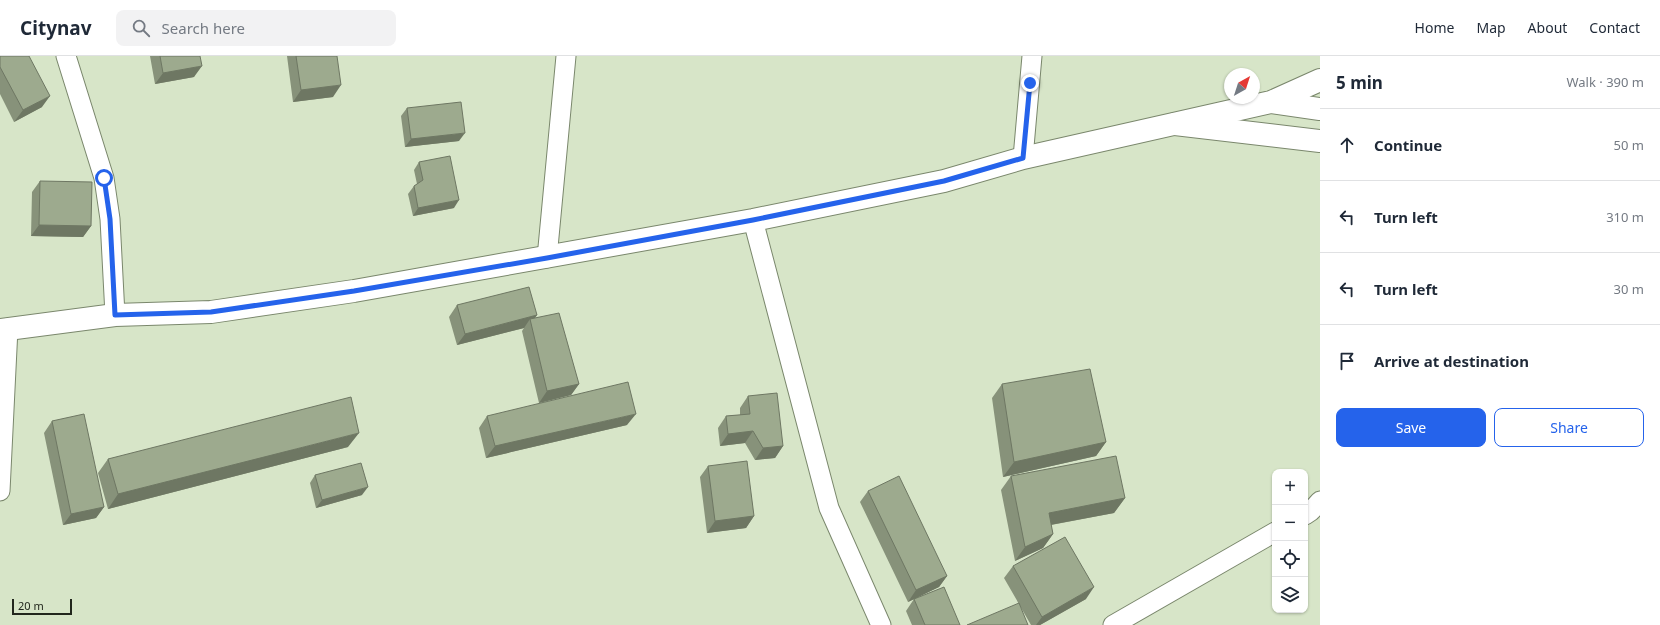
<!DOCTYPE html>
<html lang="en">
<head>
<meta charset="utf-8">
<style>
	:root { --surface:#fff; --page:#f2f2f3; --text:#1f2937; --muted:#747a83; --line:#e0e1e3; --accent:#2563eb }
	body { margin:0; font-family:"Noto Sans",sans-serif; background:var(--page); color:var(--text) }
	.controls { position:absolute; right:12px; bottom:12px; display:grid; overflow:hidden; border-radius:8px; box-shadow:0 1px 3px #0004 }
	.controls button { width:36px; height:36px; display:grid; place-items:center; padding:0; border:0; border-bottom:1px solid var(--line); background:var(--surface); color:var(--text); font:20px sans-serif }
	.compass { position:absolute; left:1224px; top:12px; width:36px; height:36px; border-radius:50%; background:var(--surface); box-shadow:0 1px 3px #0004; rotate:39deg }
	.scale { position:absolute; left:12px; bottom:10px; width:60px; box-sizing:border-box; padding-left:4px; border:2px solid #22271d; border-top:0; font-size:11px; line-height:14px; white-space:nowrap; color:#22271d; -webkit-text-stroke:3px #d7e5c8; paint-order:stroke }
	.stop { position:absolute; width:12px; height:12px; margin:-9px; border:3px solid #2563eb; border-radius:50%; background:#fff }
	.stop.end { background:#2563eb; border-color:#fff; box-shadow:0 1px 4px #0008 }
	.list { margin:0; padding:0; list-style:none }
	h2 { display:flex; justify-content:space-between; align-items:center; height:52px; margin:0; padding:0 16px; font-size:17px }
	h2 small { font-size:13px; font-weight:400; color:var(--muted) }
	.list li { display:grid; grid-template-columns:26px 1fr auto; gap:12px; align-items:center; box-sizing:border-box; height:72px; padding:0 16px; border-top:1px solid var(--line) }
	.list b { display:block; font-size:15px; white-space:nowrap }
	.list em { font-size:13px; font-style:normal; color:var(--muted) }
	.actions { display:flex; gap:8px; padding:12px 16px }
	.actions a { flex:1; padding:9px 0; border:1px solid var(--accent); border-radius:8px; text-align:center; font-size:14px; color:var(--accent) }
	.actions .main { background:var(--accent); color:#fff }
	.icon { flex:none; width:22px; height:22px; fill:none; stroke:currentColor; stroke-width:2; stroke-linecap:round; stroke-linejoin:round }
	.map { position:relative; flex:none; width:1320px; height:569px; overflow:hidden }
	header { display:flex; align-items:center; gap:24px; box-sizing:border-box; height:56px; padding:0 20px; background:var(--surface); border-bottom:1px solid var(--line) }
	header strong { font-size:19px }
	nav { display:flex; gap:22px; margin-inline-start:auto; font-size:14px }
	.search { width:280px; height:36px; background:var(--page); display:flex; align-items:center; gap:10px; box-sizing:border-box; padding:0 14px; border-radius:8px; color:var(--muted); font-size:15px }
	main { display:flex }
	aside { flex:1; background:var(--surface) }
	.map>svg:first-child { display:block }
</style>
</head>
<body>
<header>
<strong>Citynav</strong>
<div class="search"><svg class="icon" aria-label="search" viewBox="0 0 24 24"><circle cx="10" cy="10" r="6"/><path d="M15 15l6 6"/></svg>Search here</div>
<nav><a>Home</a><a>Map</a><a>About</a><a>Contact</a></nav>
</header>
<main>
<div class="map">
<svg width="1320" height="569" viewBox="0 0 1320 569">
	<rect width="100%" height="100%" fill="#d7e5c8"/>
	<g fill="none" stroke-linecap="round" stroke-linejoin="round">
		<defs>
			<path id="minor" d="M66,0L104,122L110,163L115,259
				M1023,102L1032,0
				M753,164L829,452L881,569
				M547,202L566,0
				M0,435L8,272
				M1305,459L1311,455L1320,445
				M1113,569L1275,476"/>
			<path id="tertiary" d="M1271,46L1320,53
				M0,274L115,259L211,256L354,235L753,164L944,125L1023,102L1271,46L1320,24"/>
			<path id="secondary" d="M1175,68L1320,85"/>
		</defs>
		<use href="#minor" stroke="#7a876c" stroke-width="21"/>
		<use href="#tertiary" stroke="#7a876c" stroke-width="24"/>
		<use href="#secondary" stroke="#7a876c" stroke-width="24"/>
		<use href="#minor" stroke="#fff" stroke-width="19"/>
		<use href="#tertiary" stroke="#fff" stroke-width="22"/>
		<use href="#secondary" stroke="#fff" stroke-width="22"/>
	</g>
	<path fill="#87927a" d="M0,0L42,51L14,66L0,38Z
		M150,0H200L194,21L155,28Z
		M287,0H337L333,41L293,46Z
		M407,52L459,85L405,91L401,60Z
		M419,106L454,152L413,160L408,138L414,130L417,128L414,114Z
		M40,125L91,170L83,181L31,180L32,136Z
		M457,249L537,259L535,262L579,328L571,339L539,347L522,275L524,272L457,289L449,261Z
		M1002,328L1106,386L1096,400L1003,421L992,342Z
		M748,340L783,390L775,402L755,404L745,387L720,390L718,372L726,360L740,359V352Z
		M487,360L627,369L486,402L479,372Z
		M52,365L104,451L96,462L63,469L44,377Z
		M348,391L108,453L98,417L108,403Z
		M708,410L754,460L746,472L707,477L700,421Z
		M315,419L362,439L316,452L310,427Z
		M1011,420L1125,442L1114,457L1051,469L1053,478L1043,492L1015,505L1001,434Z
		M868,435L947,520L939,531L908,546L860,446Z
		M1013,510L1086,543L1040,569H1031L1004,522Z
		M914,543L960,569H912L906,555Z"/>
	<path fill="#6e7763" d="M202,10L194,21L155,28L163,17Z
		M341,29L333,41L293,46L301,34Z
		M50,40L42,51L14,66L23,54Z
		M465,77L459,85L405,91L411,83Z
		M459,144L454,152L413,160L418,152Z
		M39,169L91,170L83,181L31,180Z
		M537,259L531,267L530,263L524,272L457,289L465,278Z
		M579,328L571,339L539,347L547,335Z
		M636,358L627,369L486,402L495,390Z
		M753,375L745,387L720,390L728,378Z
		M359,377L348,391L108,453L118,438Z
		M1106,386L1096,400L1003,421L1014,406Z
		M783,390L775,402L755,404L763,392Z
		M368,431L362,439L316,452L322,444Z
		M1125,442L1114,457L1039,471L1049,457Z
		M104,451L96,462L63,469L71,458Z
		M754,460L746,472L707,477L715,465Z
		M1053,478L1043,492L1015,505L1025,491Z
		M947,520L939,531L908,546L916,534Z
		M1094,531L1086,543L1040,569H1036L1042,561Z"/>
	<path fill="#9daa8e" stroke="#6e7763" d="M0,0H29L50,40L23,54L0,11Z
		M160,0H200L202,10L163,17Z
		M296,0H337L341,29L301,34Z
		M461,46L465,77L411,83L407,52Z
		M450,100L459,144L418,152L414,130L423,124L419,106Z
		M40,125L92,126L91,170L39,169Z
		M529,231L537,259L465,278L457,249Z
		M559,257L579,328L547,335L530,263Z
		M1090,313L1106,386L1014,406L1002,328Z
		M628,326L636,358L495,390L487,360Z
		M777,337L783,390L763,392L753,375L728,378L726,360L750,358L748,340Z
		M351,341L359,377L118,438L108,403Z
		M84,358L104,451L71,458L52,365Z
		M1116,400L1125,442L1049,457L1053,478L1025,491L1011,420Z
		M747,405L754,460L715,465L708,410Z
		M361,407L368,431L322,444L315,419Z
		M899,420L947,520L916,534L868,435Z
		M1065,481L1094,531L1042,561L1013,510Z
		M944,531L960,569H925L914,543Z
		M1019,547L1028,569H967Z"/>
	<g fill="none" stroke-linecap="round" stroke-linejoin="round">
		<path stroke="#2563eb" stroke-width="5" d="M104,122L110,163L115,259L211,256L354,235L547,202L753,164L944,125L1023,102L1030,27"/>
	</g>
</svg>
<div class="controls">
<button>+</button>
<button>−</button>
<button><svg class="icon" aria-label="locate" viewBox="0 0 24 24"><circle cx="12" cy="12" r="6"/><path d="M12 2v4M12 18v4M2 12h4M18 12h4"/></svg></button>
<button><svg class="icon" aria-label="layers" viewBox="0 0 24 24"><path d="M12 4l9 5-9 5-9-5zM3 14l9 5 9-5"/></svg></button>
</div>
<svg class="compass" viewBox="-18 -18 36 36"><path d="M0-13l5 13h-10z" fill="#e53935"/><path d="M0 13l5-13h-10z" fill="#747a83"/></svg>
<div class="scale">20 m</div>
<div class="stop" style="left:104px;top:122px"></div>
<div class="stop end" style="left:1030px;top:27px"></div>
</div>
<aside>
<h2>5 min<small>Walk · 390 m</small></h2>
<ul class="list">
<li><svg class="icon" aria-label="ahead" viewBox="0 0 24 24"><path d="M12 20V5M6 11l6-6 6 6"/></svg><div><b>Continue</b></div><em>50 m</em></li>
<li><svg class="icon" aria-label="left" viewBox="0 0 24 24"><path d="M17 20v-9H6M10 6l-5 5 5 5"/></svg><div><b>Turn left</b></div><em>310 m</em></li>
<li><svg class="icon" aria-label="left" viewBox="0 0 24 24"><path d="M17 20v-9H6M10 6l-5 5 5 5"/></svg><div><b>Turn left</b></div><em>30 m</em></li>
<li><svg class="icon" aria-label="arrive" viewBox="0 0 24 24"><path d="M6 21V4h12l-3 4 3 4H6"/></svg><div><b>Arrive at destination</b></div></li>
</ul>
<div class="actions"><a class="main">Save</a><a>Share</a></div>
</aside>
</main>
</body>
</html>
